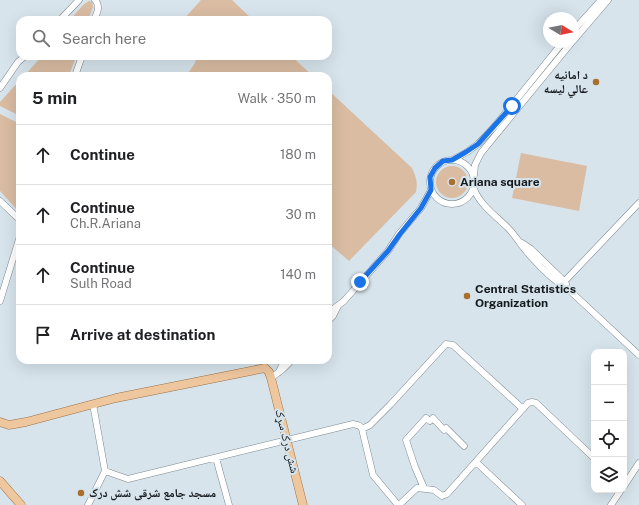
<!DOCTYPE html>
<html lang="en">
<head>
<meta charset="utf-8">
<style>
	:root { --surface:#fff; --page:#f2f2f2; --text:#202124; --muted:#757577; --line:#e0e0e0 }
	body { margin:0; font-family:"Public Sans","Noto Naskh Arabic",sans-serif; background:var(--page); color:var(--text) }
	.controls { position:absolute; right:12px; bottom:12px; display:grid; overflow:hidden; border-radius:8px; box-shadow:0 4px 16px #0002 }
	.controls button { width:36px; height:36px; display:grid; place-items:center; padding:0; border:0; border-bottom:1px solid var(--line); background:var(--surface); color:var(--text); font:20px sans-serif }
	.compass { position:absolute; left:543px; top:12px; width:36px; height:36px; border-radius:50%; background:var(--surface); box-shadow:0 4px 16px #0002; rotate:100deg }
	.stop { position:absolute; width:12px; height:12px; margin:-9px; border:3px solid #1a73e8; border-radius:50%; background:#fff }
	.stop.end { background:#1a73e8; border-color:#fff; box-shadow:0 1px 4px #0008 }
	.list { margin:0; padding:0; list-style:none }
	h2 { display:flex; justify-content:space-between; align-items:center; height:52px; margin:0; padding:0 16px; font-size:17px }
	h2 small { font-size:13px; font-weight:400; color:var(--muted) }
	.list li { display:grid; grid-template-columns:26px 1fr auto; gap:12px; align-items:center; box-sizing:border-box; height:60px; padding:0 16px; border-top:1px solid var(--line) }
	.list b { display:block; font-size:15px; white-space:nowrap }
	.list p { margin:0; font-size:13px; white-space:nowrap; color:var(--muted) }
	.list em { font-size:13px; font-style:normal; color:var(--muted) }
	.icon { flex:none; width:22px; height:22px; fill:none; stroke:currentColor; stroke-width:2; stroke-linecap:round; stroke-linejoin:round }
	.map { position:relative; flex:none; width:639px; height:505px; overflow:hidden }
	.search { position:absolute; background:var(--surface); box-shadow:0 4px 16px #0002; left:16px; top:16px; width:316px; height:44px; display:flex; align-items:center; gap:10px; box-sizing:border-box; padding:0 14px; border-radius:12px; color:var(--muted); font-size:15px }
	.panel { position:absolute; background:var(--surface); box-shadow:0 4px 16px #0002; left:16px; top:72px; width:316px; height:292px; border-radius:12px }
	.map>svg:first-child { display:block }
</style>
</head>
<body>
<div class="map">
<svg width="639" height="505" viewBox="0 0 639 505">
	<rect width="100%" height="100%" fill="#d7e4ec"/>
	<path fill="#d9bca2" d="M201,0H232L253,20H183Z
		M89,1L92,2L93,7L88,20H70L83,5Z
		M42,56H76L69,76H24Z
		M196,56H291L313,76H186L195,63Z
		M20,80V116L0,106V102Z
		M328,90L412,168C416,177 418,182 416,192L349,261L328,243Z
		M0,114L20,124V213L0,191Z
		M521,153L587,166L579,211L512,198Z
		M436 182a16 16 0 1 1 32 0a16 16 0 1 1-32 0Z"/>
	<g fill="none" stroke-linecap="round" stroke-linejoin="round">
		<defs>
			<path id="minor" d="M60,20L79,0
				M94,20C97,13 101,6 95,0
				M573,31L601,0
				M573,41L608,0
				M75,76L82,56
				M0,88L18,62L25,56
				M430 182a22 22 0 1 1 44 0a22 22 0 1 1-44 0Z
				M452,160L467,152L478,144L495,126L563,42
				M474,176L475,165L481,153L572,42
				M474,189C480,205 496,216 508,228C515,235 521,245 527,252C538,265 554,281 568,289L639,355
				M0,201L20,220
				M522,243L531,249L565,282L566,284
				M561,285L639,203
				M0,301L20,236
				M328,313L344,301L388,251L399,234L421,208L431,190
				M328,321L333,316L338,306
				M279,372L283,363L285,360
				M271,378L283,369L292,360
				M362,429L370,425L390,405L446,344L453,345L523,409
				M216,458L229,505
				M476,462L522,505
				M105,471L128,479L353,424C357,425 361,425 362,429L373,475L398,505
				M624,486L639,463
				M424,488L415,467L406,440L426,418L430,421L433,418L444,430L446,428L464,446
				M88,505L105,471L93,404
				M399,505L417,488L434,490L442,496L447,494L528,403L532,402L536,403L594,458
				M611,505L621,490"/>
			<path id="major" d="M0,422L9,425L26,422L116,398L265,368L269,372L271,378L303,505
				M0,481L21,505"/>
		</defs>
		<use href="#minor" stroke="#7c878f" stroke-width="7"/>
		<use href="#major" stroke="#9c7247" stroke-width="9"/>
		<use href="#minor" stroke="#fff" stroke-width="6"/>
		<use href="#major" stroke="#efc79e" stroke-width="8"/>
	</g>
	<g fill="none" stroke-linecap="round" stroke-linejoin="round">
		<path stroke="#1a73e8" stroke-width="5" d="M360,282L388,251L400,234L421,208L431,190L430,177L435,168L443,161L452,160L466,152L478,144L512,106"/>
	</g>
	<g fill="#a96f2f" stroke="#d7e4ec" stroke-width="1.5">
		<circle cx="596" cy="82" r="4"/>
		<circle cx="452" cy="182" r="4"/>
		<circle cx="467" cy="296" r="4"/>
		<circle cx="81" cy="493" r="4"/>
	</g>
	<g text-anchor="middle" stroke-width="4" stroke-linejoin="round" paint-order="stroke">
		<g font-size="12" font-weight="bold" fill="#151a1d" stroke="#d7e4ec" text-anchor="start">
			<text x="588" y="79" text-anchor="end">د امانیه<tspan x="588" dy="14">عالي لیسه</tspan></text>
			<text x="460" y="186">Ariana square</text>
			<text x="475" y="293">Central Statistics<tspan x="475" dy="14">Organization</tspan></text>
			<text x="89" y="497">مسجد جامع شرقی شش درک</text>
		</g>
		<g font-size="12" fill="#151a1d" stroke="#d7e4ec">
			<text transform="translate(287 441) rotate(76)" y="4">شش درک سړک</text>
		</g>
	</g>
</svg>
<div class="controls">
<button>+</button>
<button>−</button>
<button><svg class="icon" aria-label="locate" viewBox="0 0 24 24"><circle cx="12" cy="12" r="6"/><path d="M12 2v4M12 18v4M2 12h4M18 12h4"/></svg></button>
<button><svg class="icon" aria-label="layers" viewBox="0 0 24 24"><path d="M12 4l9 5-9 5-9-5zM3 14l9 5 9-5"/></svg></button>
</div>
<svg class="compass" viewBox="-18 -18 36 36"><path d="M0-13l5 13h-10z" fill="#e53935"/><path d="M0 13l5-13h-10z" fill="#757577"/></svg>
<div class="stop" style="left:512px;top:106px"></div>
<div class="stop end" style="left:360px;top:282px"></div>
<div class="search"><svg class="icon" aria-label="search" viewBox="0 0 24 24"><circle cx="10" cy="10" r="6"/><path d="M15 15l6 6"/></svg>Search here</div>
<section class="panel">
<h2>5 min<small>Walk · 350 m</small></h2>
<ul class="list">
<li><svg class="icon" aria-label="ahead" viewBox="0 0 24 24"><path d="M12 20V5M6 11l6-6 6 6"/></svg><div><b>Continue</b></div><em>180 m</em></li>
<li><svg class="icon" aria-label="ahead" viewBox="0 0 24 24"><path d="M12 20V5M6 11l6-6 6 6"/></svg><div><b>Continue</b><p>Ch.R.Ariana</p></div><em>30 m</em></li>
<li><svg class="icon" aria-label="ahead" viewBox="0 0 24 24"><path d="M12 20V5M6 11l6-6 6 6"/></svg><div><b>Continue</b><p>Sulh Road</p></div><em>140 m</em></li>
<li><svg class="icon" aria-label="arrive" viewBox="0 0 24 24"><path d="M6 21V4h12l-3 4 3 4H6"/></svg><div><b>Arrive at destination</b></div></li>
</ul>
</section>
</div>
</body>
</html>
